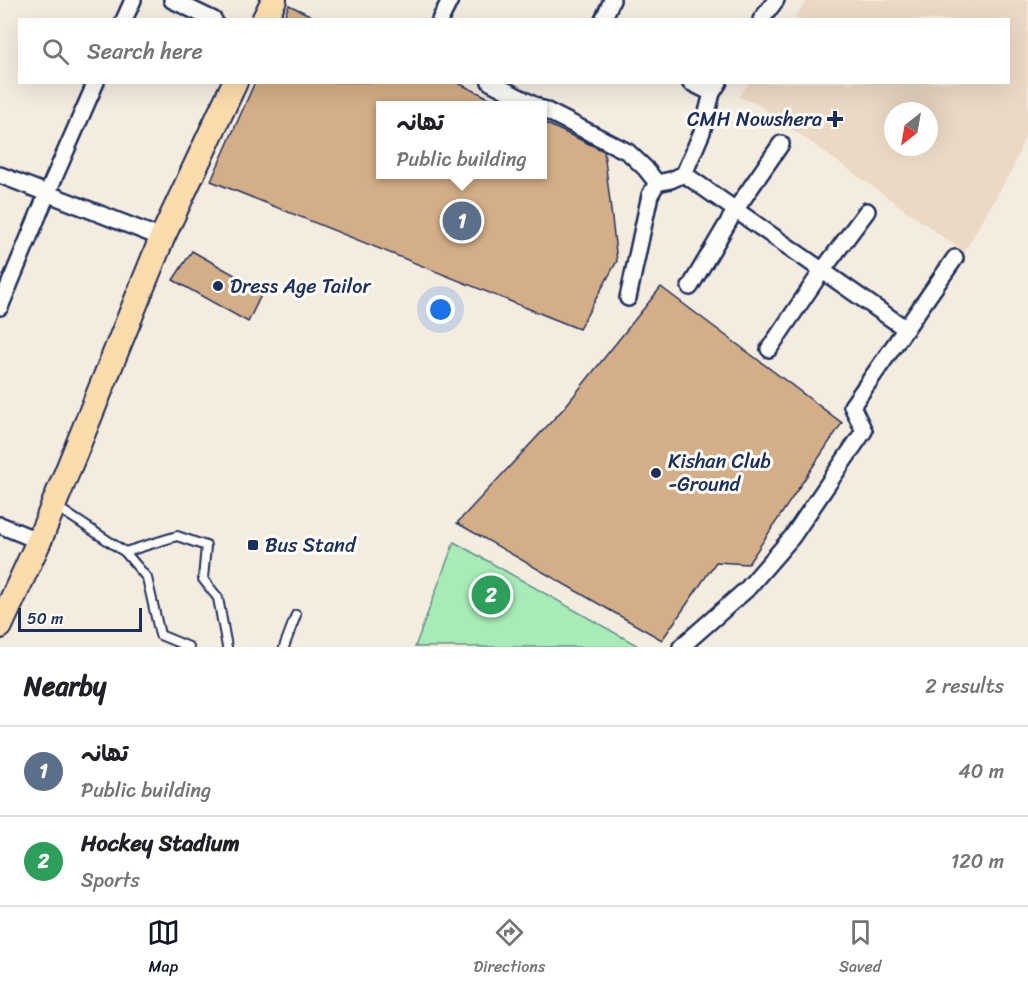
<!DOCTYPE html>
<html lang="en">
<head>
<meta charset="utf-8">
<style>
	:root { --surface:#fff; --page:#f6f6f6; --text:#202124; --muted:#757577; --line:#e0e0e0; --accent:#111827 }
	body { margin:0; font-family:Sriracha,"Playpen Sans Arabic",sans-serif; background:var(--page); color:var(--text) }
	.compass { position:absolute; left:884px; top:102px; width:54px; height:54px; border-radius:50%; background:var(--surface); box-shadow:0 6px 24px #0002; rotate:211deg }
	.scale { position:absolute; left:18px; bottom:15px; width:124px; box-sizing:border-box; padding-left:6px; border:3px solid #1b2f5e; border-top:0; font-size:16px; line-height:21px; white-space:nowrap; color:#1b2f5e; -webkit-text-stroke:4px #fdfcf7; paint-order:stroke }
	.you { position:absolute; left:441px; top:310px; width:21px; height:21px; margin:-15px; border:4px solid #fff; border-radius:50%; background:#1a73e8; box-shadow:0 0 0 9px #1a73e833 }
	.badge { display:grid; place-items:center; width:39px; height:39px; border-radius:50%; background:var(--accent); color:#fff; font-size:20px; font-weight:700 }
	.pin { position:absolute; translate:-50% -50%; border:3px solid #fff; box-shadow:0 2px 6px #0006 }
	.popup { position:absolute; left:376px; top:101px; width:171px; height:78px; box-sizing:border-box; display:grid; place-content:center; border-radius:0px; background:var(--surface); filter:drop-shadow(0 2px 4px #0005); font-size:20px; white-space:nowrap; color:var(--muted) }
	.popup b { font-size:22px; color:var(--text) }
	.popup::after { content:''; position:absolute; left:50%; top:100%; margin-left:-12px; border:12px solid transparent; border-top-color:var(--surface) }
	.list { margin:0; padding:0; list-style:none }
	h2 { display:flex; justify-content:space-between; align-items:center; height:78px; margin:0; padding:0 24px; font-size:26px }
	h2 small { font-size:20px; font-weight:400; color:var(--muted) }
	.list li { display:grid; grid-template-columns:39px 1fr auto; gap:18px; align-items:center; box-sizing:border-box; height:90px; padding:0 24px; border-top:2px solid var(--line) }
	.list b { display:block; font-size:22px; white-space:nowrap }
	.list p { margin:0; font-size:20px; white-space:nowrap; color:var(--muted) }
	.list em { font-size:20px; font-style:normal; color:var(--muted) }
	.icon { flex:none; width:33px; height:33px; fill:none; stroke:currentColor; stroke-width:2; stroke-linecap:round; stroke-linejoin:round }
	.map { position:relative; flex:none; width:1028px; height:647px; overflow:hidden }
	.search { position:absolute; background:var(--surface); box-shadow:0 6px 24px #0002; left:18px; right:18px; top:18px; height:66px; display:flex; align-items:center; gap:15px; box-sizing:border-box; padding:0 21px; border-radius:0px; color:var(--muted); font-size:22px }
	.sheet { height:258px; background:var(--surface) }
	nav { display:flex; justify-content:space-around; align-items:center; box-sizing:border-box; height:84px; border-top:2px solid var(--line); background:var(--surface); font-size:16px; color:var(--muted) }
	nav a { display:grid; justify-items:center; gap:3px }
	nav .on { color:var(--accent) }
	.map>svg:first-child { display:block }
</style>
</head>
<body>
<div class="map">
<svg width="1028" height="647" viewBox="0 0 1028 647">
	<rect width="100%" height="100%" fill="#f5ece0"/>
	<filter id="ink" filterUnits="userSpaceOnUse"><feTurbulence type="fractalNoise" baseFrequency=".0167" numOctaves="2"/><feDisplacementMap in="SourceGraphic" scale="12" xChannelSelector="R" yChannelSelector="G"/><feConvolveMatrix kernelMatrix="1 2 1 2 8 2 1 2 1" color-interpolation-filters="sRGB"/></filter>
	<g filter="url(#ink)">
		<path fill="#ebd9c5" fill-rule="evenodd" d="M807,0H1028V128L1013,168L964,252L757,104L739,97L749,83L1008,82V20L794,19ZM893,111H929V147H893Z"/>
		<path fill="#a7ecb7" stroke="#618e8a" stroke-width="1.5" d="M454,542L640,647H415Z"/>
		<path fill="#d4ae86" stroke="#1b2f5e" stroke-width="1.5" d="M289,5L320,20H283Z
			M255,82H456L506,106H381V174H543V122L604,151L617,261L579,329L211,181Z
			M192,251L263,291L248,322L173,280Z
			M661,287L842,423L748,564L716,562L662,640L457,523L564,408Z"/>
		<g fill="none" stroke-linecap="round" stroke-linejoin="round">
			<defs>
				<path id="service" d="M57,507L125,552L147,578L160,635L189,647
					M125,552L177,536L206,546L203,579L218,598L227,647
					M284,647L296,615"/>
				<path id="minor" d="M172,0L214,20
					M124,20L133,0
					M440,20L450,0
					M603,20L612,0
					M761,20L776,0
					M490,82L536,106
					M690,82L712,93
					M543,109L628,152L645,168L657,183
					M684,174L906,329
					M0,175L162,238
					M690,287L736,209L781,144
					M628,298L650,195L657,183L671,180L684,174L702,132L712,93L719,82
					M0,307L47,194L96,82
					M769,349L822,271L867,211
					M0,525L39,541
					M681,647L747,589L792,537L864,431L852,406L955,258"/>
				<path id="primary" d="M264,20L274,0
					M0,626L39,541L162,238L235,82"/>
			</defs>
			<use href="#service" stroke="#1b2f5e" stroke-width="12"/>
			<use href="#minor" stroke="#1b2f5e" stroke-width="20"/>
			<use href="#primary" stroke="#1b2f5e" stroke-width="28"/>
			<use href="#service" stroke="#fdfcf7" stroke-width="8"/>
			<use href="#minor" stroke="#fdfcf7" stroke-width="15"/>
			<use href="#primary" stroke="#fcdcac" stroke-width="24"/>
		</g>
	</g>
	<g fill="#1b2f5e" stroke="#fdfcf7" stroke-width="2">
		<path d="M832 110h6v6h6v6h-6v6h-6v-6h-6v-6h6z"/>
		<circle cx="218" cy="286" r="6"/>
		<circle cx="656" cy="473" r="6"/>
		<rect x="247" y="539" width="12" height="12" rx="3"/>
	</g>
	<g text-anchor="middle" stroke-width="6" stroke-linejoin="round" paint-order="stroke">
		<g font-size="20" fill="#1b2f5e" stroke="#fdfcf7" text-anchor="start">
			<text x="822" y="126" text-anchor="end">CMH Nowshera</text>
			<text x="230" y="293">Dress Age Tailor</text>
			<text x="668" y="468">Kishan Club<tspan x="668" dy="23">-Ground</tspan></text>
			<text x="265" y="552">Bus Stand</text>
		</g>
	</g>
</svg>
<svg class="compass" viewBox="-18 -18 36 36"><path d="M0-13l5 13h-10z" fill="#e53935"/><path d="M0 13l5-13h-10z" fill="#757577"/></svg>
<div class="scale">50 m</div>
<div class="you"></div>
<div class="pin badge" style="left:462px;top:221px;background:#5c6f8a">1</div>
<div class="popup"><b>تھانہ</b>Public building</div>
<div class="pin badge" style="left:491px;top:595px;background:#2e9e5b">2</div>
<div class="search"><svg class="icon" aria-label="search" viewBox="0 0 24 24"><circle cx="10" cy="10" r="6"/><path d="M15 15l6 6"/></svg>Search here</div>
</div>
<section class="sheet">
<h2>Nearby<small>2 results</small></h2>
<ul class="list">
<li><span class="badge" style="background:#5c6f8a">1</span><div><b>تھانہ</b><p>Public building</p></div><em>40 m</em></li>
<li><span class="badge" style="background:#2e9e5b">2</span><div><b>Hockey Stadium</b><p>Sports</p></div><em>120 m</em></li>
</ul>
</section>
<nav>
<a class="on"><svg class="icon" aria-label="map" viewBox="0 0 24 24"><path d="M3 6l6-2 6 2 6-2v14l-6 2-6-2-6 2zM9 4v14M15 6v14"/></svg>Map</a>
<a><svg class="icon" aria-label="directions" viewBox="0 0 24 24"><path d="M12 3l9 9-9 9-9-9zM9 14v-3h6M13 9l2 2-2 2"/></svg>Directions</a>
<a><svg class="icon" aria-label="saved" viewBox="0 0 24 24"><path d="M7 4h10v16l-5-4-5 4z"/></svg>Saved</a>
</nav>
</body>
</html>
